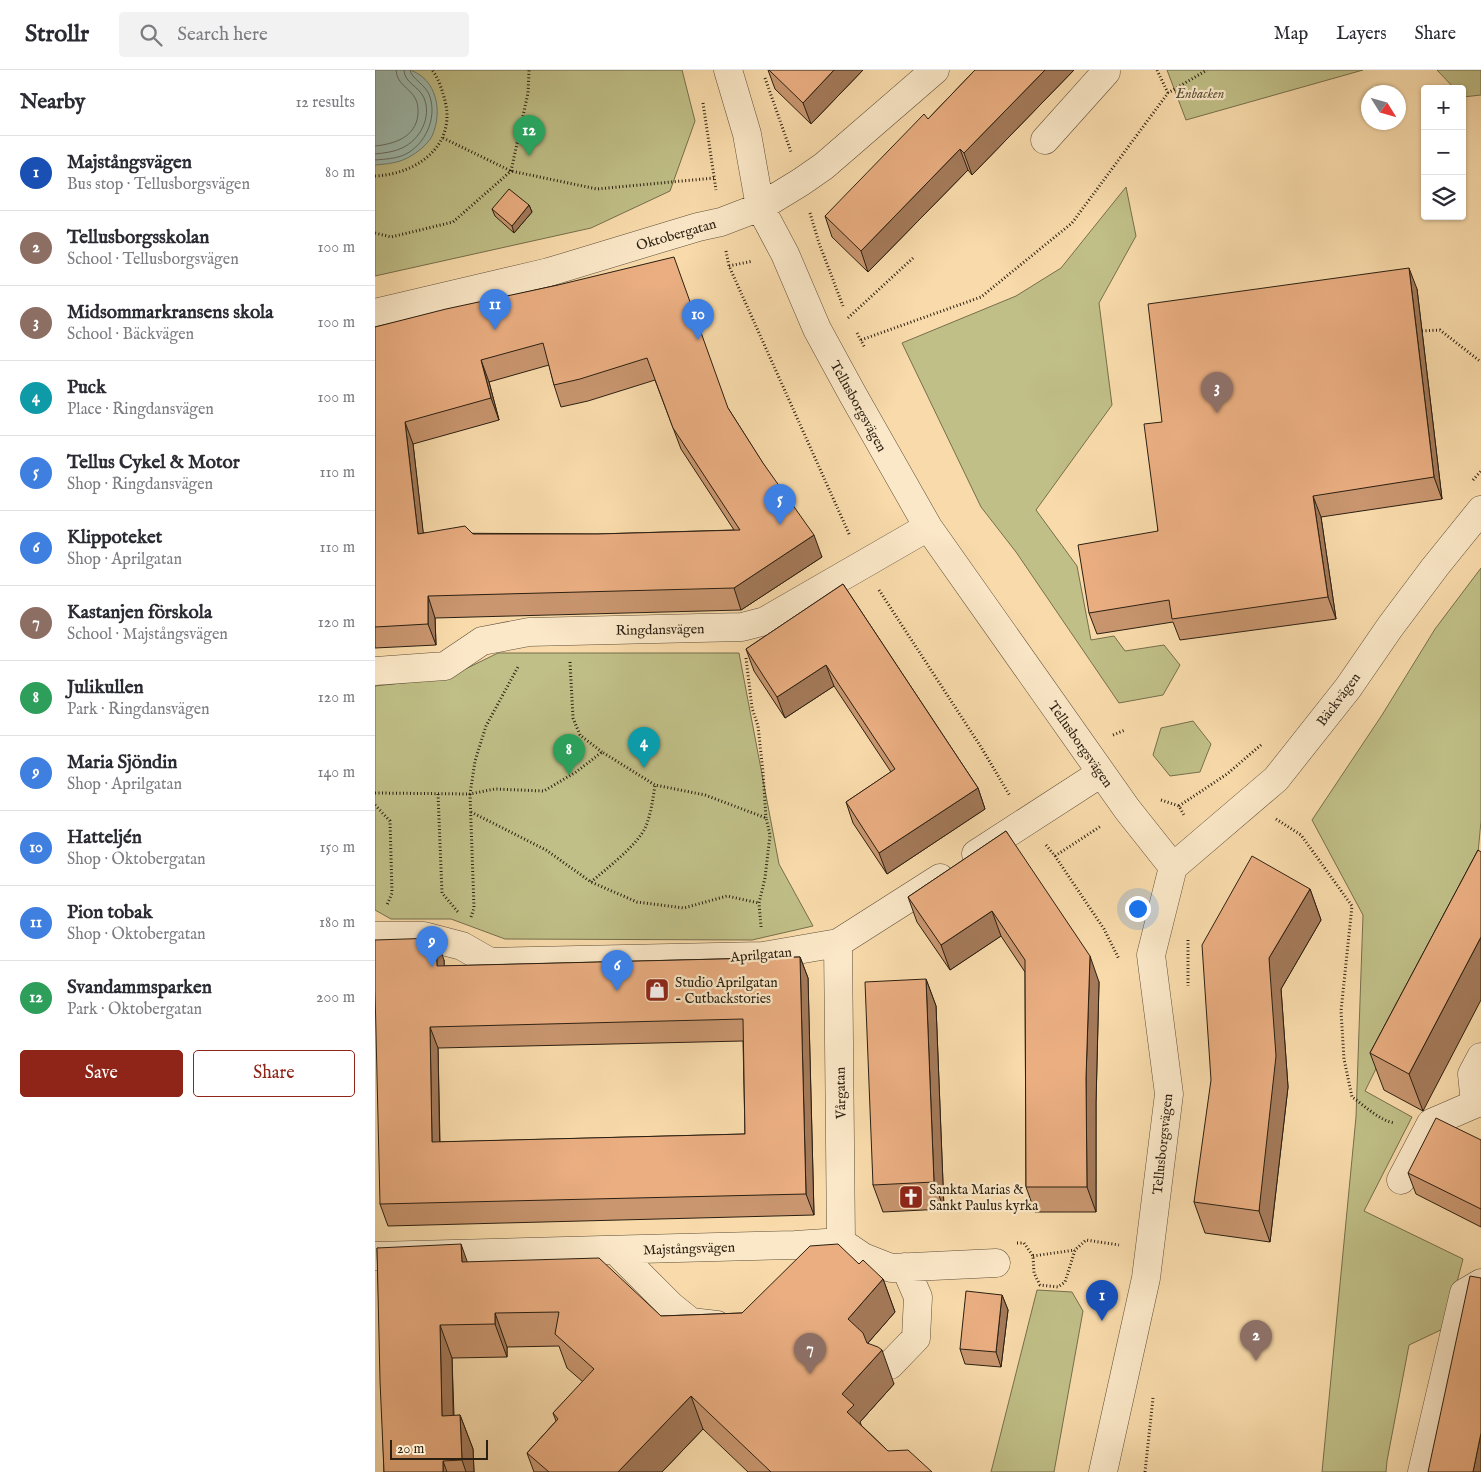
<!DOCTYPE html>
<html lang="en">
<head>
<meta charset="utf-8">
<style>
	:root { --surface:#fff; --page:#f2f2f3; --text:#2b2b33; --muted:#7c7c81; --line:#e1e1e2; --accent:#8f2418 }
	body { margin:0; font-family:"IM FELL English",serif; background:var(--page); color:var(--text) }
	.controls { position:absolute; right:15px; top:15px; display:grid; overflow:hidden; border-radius:5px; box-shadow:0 1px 4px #0004 }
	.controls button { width:45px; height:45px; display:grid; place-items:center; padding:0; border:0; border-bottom:1px solid var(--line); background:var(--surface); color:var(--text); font:25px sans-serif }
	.compass { position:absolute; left:986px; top:15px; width:45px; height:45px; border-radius:50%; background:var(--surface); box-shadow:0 1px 4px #0004; rotate:127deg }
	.scale { position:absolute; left:15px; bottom:12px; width:98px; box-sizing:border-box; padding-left:5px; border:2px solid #2b1f11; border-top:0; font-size:14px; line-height:18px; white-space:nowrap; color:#2b1f11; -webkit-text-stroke:4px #fbe8c8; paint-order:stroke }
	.you { position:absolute; left:762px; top:838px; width:18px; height:18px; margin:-12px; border:4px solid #fff; border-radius:50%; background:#1a73e8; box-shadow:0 0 0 8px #1a73e833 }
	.badge { display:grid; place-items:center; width:32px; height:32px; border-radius:50%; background:var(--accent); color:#fff; font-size:16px; font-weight:700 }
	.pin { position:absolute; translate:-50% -41px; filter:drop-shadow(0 1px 2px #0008) }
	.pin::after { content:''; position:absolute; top:26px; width:18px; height:15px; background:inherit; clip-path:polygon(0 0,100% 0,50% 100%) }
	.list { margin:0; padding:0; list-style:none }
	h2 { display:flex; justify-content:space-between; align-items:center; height:65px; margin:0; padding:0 20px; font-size:21px }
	h2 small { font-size:16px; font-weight:400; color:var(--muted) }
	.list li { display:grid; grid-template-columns:32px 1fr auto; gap:15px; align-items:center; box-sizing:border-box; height:75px; padding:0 20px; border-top:1px solid var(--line) }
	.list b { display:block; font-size:19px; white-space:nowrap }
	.list p { margin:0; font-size:16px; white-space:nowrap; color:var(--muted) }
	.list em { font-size:16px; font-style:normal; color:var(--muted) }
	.actions { display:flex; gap:10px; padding:15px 20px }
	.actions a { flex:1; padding:11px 0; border:1px solid var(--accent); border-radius:5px; text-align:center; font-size:18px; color:var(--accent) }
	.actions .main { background:var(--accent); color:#fff }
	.icon { flex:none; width:28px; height:28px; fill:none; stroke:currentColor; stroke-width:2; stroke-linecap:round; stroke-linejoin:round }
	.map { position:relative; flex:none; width:1106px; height:1402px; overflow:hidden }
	header { display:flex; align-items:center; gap:30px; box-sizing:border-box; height:70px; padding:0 25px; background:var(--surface); border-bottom:1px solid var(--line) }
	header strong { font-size:24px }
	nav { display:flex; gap:28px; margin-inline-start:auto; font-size:18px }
	.search { width:350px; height:45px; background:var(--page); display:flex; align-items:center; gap:12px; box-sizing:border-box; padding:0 18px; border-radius:5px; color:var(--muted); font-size:19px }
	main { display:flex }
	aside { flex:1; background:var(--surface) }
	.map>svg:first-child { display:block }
</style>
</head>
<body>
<header>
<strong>Strollr</strong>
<div class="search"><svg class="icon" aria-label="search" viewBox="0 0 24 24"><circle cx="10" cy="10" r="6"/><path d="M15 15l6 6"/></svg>Search here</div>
<nav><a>Map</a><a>Layers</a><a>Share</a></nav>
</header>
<main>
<aside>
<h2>Nearby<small>12 results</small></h2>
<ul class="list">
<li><span class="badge" style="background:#1a4fb4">1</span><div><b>Majstångsvägen</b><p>Bus stop · Tellusborgsvägen</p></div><em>80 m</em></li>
<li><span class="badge" style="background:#8d6e63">2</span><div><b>Tellusborgsskolan</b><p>School · Tellusborgsvägen</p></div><em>100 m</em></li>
<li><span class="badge" style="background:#8d6e63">3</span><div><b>Midsommarkransens skola</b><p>School · Bäckvägen</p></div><em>100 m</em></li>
<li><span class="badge" style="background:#0f9aa8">4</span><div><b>Puck</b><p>Place · Ringdansvägen</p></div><em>100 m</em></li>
<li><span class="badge" style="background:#3f7fe0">5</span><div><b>Tellus Cykel &amp; Motor</b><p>Shop · Ringdansvägen</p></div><em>110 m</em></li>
<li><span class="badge" style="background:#3f7fe0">6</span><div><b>Klippoteket</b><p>Shop · Aprilgatan</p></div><em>110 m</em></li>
<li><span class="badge" style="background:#8d6e63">7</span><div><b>Kastanjen förskola</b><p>School · Majstångsvägen</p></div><em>120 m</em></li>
<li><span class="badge" style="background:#2e9e5b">8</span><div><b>Julikullen</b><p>Park · Ringdansvägen</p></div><em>120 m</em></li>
<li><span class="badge" style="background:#3f7fe0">9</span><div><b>Maria Sjöndin</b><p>Shop · Aprilgatan</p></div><em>140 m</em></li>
<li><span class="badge" style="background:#3f7fe0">10</span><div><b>Hatteljén</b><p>Shop · Oktobergatan</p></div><em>150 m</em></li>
<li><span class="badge" style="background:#3f7fe0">11</span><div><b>Pion tobak</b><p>Shop · Oktobergatan</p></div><em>180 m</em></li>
<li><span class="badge" style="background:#2e9e5b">12</span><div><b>Svandammsparken</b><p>Park · Oktobergatan</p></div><em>200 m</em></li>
</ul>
<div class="actions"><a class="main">Save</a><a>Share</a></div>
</aside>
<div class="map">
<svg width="1106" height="1402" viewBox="0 0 1106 1402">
	<rect width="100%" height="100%" fill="#f9dbab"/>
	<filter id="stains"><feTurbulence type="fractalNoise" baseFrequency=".004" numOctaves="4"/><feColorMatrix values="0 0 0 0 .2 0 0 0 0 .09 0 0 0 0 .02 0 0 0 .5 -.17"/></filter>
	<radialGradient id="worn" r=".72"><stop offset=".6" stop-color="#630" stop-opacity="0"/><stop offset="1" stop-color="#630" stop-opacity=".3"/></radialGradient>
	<path fill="#c0bf87" stroke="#766f4c" d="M0,0H307L320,51L295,121L216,158L0,206Z
		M792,0H988L811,50Z
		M1062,0H1106V25L1088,27L1087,19H1080Z
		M751,117L761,166L724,233L737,335L661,440L702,496L716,570L739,566L750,581L789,575L805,595L788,625L744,633L641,482L606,437L527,273L641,226L686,198Z
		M1106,498V751L1102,794L990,1021L1037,1047L989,1141L1088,1189L1070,1258L1034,1275L1012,1391L1011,1402H947L981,1047L988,845L937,750L1007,645L1060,559Z
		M123,583H364L404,794L438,856L377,870L130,869L76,849H16L0,840V616L72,608Z
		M818,651L836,674L825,702L795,706L778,685L786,658Z
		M662,1220L697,1222L708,1241L679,1402H616Z"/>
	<path fill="#9ebbae" stroke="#707d6f" d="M0,0H35C62,9 68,42 57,66C53,74 42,83 34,87C24,93 12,94 0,95Z"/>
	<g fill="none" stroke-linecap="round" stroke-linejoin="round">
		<path stroke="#646d60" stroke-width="1" d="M0,76C20,74 41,67 43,44C43,38 43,33 40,28C34,17 22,15 21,0
			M0,84C9,83 19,82 27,78C45,70 57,47 49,28C44,16 29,13 29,0
			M0,90C10,89 21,89 31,84C50,74 62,49 55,27C52,15 36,9 35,0"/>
		<defs>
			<path id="minor" d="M353,0L372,64L385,137L410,184L442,259L478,325L553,457L752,739L798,797
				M670,70L731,2L729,0
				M0,243L174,202L323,157L346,152L385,137L426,112L449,96L560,0
				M0,601L70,596L107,571L154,562L367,557L390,551L553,457
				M601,784L726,703
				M798,797L901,709L973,618L1015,557L1060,497L1106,440
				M0,866H49L87,876L115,892L388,886L463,873L565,808
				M463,873L466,1172
				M1100,1034L1097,1004L1106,987
				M1026,1110L1056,1053L1100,1034
				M240,1180L296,1236L316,1252L342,1255
				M0,1186L420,1175L466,1172L488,1187L516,1198L621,1193
				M515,1295L541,1268L543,1227L530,1197
				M728,1402L771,1208L794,1024L776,885L798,797
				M1047,1402L1089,1223L1106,1213"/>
		</defs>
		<use href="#minor" stroke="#5e4e38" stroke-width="29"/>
		<path stroke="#2b1f11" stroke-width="3" stroke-dasharray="1 2.5" stroke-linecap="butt" d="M782,0L793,23
			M390,8L416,82
			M328,33L341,120
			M68,68L136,101L222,119L339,108
			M0,106C45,104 85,72 68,24C66,16 62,6 57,0
			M435,143L444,173L468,236
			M0,163L16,167L78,152L136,101L153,23L154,0
			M351,181L354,196L475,466
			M354,196L378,191
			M473,248L538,188
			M1047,261L1065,260L1106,292
			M482,263L490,278
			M486,270L606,227L697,153L793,23L832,0
			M1098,410L1106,401
			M504,520L606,677L635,726
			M371,588L377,638L383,656L388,702L391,748
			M195,592L198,648L205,665L227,682
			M738,665L750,660
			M0,723L95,724L100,691L111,656L144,595
			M63,724L67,823L83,842
			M786,730L804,736L810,747
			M0,735L15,751L17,823L12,835
			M804,736L852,704L887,674
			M96,742L171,780L216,812L262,832L309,838L352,826L384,833
			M901,749L926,765L977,836L966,941L969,989L977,1027C990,1036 1005,1051 1020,1053
			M671,775L680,786L729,859L744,889
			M680,786L726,756
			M216,812C232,798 263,775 271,756C276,743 278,729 280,715
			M96,847L99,838L95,724L120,719L169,721L201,702L227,682L280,715L330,725L391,748L395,765L390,808L384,833L386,857
			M813,870V916
			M642,1173H649L658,1186L659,1203L665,1215L683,1217L690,1212L700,1180L711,1170L744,1175
			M658,1186L700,1180
			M770,1402L778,1328"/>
		<use href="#minor" stroke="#fbe8c8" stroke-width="28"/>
	</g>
	<path fill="#c9966f" stroke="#2b1f11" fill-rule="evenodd" d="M393,0H488L436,54L400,19Z
		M600,0H699L597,105L593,100L493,202L457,167L450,146L553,49Z
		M154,135L157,142L139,163L120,146L117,139Z
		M183,215L353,338L447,487L366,540L60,548L61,575L0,578V257ZM174,295L179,315L186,337L213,331L280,310L306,379L359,460L222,464L48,463L38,374L124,350L114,312Z
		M1042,219L1067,429L946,447L961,549L805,570L798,552L722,564L714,543L783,461L787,352Z
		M468,514L603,718L610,739L512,804L478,753L471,732L516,702L459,616L410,648L379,601L371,579Z
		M631,761L724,912L721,1033V1142H660L651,1117L650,902L626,866L575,900L542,852L533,827Z
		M1103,780L1048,1041L1009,1020L995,983Z
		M935,819L946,850L906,919L913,1017L895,1172L830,1163L819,1132Z
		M425,887L433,908L439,1145L13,1156L5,1134L69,890V896ZM368,971L370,1064L65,1072L63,978Z
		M551,909L561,936L569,1139L508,1142L498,1115Z
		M1106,1070V1157L1041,1124L1033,1103Z
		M2,1178L92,1192L286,1246L367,1243L484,1194L508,1209L520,1242L493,1273L519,1314L485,1352L486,1355L513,1381L557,1402H373L328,1359L287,1402H159L152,1383L181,1351L178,1343L208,1312L192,1298L184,1276L132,1277V1287L77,1288L79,1346L85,1345L98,1379L99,1402H9Z
		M627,1225L633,1240L626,1297L590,1294L585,1279Z"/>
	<path fill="#a47a5a" stroke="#2b1f11" d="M459,0H488L436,54L428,33Z
		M670,0H699L597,105L589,83Z
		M585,79L593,100L493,202L486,181Z
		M154,135L157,142L139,163L137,156Z
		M1034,198L1042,219L1067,429L1059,407Z
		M106,290L114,312L124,350L116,328Z
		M30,352L38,374L51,486L43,464Z
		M938,426L946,447L961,549L953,527Z
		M439,465L447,487L366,540L359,518Z
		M53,526L60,548L61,575L53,554Z
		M451,595L459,616L410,648L402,627Z
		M603,718L610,739L512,804L504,783Z
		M935,819L946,850L906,919L913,1017L895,1172L884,1141L894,888Z
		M617,841L626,866L575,900L566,875Z
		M1106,867V930L1048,1041L1034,1004Z
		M61,868L69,890L70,917L62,896Z
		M715,886L724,912L721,1033V1142L712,1117L711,1008Z
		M425,887L433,908L439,1145L431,1124Z
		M551,909L561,936L569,1139L559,1112Z
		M55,957L63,978L65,1093L57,1072Z
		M86,1174L98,1208L87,1192Z
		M508,1209L520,1242L485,1282L473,1249Z
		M627,1225L633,1240L626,1297L621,1282Z
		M120,1243L132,1277V1287L120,1254Z
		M65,1255L77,1288L79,1379L67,1346Z
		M507,1280L519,1314L485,1352L491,1368L472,1342L467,1324Z
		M316,1326L328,1359L287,1402H243Z
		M85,1345L98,1379L99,1402H91L87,1390Z
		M1106,1363V1402H1098Z
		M68,1391L72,1402H68Z"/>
	<path fill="#eaae81" stroke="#2b1f11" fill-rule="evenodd" d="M394,0H459L428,33Z
		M600,0H670L589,83L585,79L486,181L450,146L549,44L553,49Z
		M134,119L154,135L137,156L117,139Z
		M299,187L353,338L388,393L439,465L359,518L53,526V554L0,557V257L71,239L183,215ZM168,273L179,315L205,309L272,288L298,358L365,460L222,464H98L90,456L43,464L30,352L116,328L106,290Z
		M1034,198L1059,407L938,426L953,527L797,549L794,530L714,543L703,475L783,461L769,354L787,352L773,234Z
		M468,514L603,718L504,783L471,732L520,699L451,595L402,627L371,579Z
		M631,761L715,886L711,1008L712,1117H651L650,890L617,841L566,875L533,827Z
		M1103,780L1106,782V867L1034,1004L995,983Z
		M877,786L935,819L894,888L901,986L884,1141L819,1132L836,1010L827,875Z
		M61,868L62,896L425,887L431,1124L5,1134L0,920V870ZM368,949L370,1064L57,1072L55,957Z
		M551,909L559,1112L498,1115L490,912Z
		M1061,1048L1106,1070V1139L1033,1103Z
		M86,1174L87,1192L224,1188L286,1246L367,1243L435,1176L463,1174L484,1194L488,1190L508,1209L473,1249L488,1263L492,1273L503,1277L507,1280L467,1324L479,1335L472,1342L513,1381L533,1380L557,1402H396L316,1326L243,1402H174L152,1383L183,1349L178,1343L219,1299L180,1264L184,1242L120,1243V1254L65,1255L67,1346L85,1345L87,1390L68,1391V1402H9L5,1311L2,1178Z
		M1095,1206L1106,1208V1363L1098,1402H1053Z
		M591,1221L627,1225L621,1282L585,1279Z"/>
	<defs>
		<symbol id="shop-square" viewBox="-11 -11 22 22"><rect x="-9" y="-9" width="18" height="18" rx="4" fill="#8f2418" stroke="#fbe8c8"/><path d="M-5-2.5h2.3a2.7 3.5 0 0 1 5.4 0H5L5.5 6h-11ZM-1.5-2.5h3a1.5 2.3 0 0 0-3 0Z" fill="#fff"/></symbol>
		<symbol id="church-square" viewBox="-11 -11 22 22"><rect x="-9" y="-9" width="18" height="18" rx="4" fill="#8f2418" stroke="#fbe8c8"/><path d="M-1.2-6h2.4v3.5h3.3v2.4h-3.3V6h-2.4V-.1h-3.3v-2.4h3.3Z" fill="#fff"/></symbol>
	</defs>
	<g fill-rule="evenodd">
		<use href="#shop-square" x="268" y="906" width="28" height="28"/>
		<use href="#church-square" x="522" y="1113" width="28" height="28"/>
	</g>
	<g text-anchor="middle" stroke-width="4.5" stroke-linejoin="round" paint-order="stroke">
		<g font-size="14" font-style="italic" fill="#584f34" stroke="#fbe8c8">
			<text x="825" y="28">Enbacken</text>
		</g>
		<g font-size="14" fill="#2b1f11" stroke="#fbe8c8">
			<text transform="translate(301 164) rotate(-16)" y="5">Oktobergatan</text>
			<text transform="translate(484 336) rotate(61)" y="5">Tellusborgsvägen</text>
			<text transform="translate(285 559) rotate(-1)" y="5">Ringdansvägen</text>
			<text transform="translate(963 629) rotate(-53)" y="5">Bäckvägen</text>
			<text transform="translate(706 674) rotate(55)" y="5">Tellusborgsvägen</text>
			<text transform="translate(386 884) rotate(-5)" y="5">Aprilgatan</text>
			<text transform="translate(465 1023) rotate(-91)" y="5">Vårgatan</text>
			<text transform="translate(787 1074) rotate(-84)" y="5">Tellusborgsvägen</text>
			<text transform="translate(314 1178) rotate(-2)" y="5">Majstångsvägen</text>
		</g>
		<g font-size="14" fill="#2b1f11" stroke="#fbe8c8" text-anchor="start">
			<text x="300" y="917">Studio Aprilgatan<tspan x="300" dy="16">- Cutbackstories</tspan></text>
			<text x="554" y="1124">Sankta Marias &amp;<tspan x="554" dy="16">Sankt Paulus kyrka</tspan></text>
		</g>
	</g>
	<rect width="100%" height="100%" filter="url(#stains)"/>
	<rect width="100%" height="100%" fill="url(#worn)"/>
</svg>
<div class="controls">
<button>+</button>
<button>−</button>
<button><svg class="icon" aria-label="layers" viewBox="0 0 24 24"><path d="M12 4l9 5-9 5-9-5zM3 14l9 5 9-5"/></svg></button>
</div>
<svg class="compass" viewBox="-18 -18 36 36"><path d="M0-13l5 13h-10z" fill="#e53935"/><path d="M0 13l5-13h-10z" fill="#7c7c81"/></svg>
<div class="scale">20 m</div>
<div class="you"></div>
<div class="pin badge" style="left:727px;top:1251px;background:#1a4fb4">1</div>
<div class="pin badge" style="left:881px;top:1291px;background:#8d6e63">2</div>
<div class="pin badge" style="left:842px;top:343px;background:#8d6e63">3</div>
<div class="pin badge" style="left:269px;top:698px;background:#0f9aa8">4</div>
<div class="pin badge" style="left:405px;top:455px;background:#3f7fe0">5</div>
<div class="pin badge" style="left:242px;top:921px;background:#3f7fe0">6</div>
<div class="pin badge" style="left:435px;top:1304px;background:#8d6e63">7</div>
<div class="pin badge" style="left:194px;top:705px;background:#2e9e5b">8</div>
<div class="pin badge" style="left:57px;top:897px;background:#3f7fe0">9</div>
<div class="pin badge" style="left:323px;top:270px;background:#3f7fe0">10</div>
<div class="pin badge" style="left:120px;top:260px;background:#3f7fe0">11</div>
<div class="pin badge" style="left:154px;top:86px;background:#2e9e5b">12</div>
</div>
</main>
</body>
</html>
